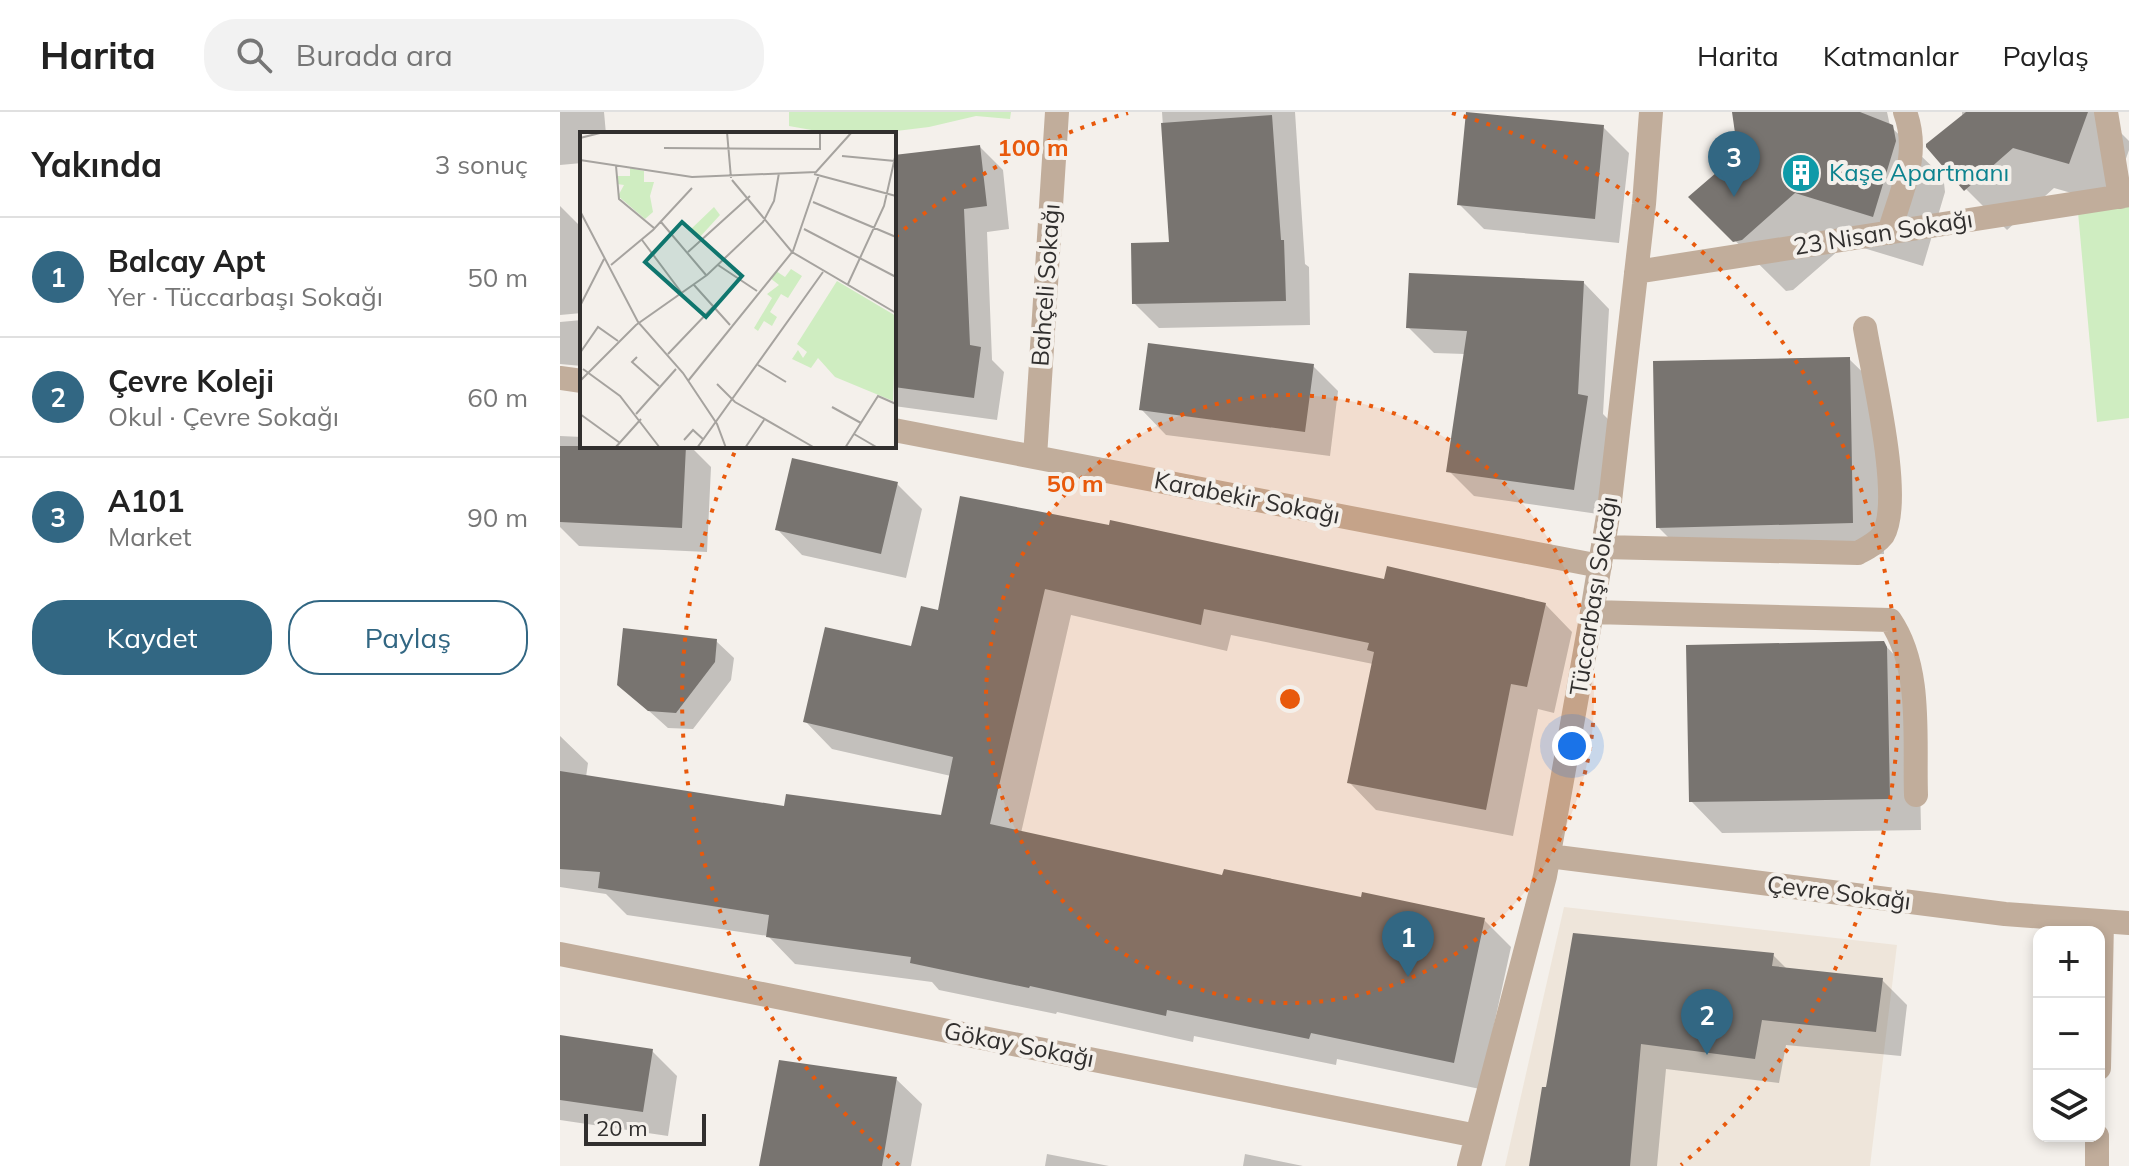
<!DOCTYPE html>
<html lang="tr">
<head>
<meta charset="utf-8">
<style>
	:root { --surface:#fff; --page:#f2f2f2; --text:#222; --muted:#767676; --line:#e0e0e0; --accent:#326783 }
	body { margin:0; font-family:Mulish,sans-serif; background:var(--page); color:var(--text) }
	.controls { position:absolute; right:24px; bottom:24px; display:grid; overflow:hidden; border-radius:16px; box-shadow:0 4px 12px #0003 }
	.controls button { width:72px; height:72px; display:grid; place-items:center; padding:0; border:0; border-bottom:2px solid var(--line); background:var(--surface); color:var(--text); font:40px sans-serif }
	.scale { position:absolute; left:24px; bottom:20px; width:122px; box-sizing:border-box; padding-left:8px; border:4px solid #312f2e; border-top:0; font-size:22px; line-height:28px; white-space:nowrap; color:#312f2e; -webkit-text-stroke:6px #f4f0eb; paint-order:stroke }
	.you { position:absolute; left:1012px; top:634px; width:28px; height:28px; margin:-20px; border:6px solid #fff; border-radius:50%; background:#1a73e8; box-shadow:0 0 0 12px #1a73e833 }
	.badge { display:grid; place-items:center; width:52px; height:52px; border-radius:50%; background:var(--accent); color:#fff; font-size:26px; font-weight:700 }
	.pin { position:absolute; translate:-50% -66px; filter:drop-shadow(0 2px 4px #0008) }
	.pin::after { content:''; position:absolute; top:42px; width:28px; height:24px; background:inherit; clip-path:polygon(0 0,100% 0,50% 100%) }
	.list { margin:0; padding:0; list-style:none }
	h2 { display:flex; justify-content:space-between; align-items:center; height:104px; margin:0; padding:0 32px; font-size:34px }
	h2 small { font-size:26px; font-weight:400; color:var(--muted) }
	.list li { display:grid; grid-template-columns:52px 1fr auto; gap:24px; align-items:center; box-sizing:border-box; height:120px; padding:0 32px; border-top:2px solid var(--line) }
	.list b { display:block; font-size:30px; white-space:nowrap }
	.list p { margin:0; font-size:26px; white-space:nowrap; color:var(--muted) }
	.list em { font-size:26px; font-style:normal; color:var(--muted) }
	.actions { display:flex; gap:16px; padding:24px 32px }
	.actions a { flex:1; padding:18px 0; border:2px solid var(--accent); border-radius:32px; text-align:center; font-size:28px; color:var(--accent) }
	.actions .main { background:var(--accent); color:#fff }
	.icon { flex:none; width:44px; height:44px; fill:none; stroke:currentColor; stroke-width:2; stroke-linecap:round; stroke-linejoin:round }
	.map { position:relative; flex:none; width:1569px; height:1054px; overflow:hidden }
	header { display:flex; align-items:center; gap:48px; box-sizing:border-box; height:112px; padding:0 40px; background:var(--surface); border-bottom:2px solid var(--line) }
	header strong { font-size:38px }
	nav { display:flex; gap:44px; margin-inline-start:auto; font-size:28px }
	.search { width:560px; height:72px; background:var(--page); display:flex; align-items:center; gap:20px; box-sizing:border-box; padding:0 28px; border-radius:32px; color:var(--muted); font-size:30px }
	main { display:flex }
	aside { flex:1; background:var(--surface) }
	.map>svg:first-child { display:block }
</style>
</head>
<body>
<header>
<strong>Harita</strong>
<div class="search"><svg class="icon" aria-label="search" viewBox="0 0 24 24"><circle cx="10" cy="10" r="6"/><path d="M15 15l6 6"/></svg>Burada ara</div>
<nav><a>Harita</a><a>Katmanlar</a><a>Paylaş</a></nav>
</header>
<main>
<aside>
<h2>Yakında<small>3 sonuç</small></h2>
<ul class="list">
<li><span class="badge">1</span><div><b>Balcay Apt</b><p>Yer · Tüccarbaşı Sokağı</p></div><em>50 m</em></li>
<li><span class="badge">2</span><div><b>Çevre Koleji</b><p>Okul · Çevre Sokağı</p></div><em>60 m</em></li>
<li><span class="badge">3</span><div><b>A101</b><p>Market</p></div><em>90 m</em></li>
</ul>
<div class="actions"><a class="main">Kaydet</a><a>Paylaş</a></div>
</aside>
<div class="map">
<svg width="1569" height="1054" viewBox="0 0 1569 1054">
	<rect width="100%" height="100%" fill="#f4f0eb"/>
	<path fill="#eee5da" d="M1004,795L1337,833L1310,1054H945Z"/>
	<path fill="#cfedc1" d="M229,0H451L450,7L416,4L369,15L328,20L274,22L229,14Z
		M1569,93V306L1537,310L1518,100Z"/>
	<path fill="#0003" d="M0,0H44L46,22H22V51L0,53Z
		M602,0H735L745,152L749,155L750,213L599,216L574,191L611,132Z
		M1174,0H1327L1330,14L1383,65L1384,71L1385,80L1363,154L1287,131L1233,178L1226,179L1131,85L1180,43Z
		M1402,0H1540L1569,29V38L1550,92L1494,76L1447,118L1406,77Z
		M1043,15L1069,41L1059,131L924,117L899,92Z
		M420,35L443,58L449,117L427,120L432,248L444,260L437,308L334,294V45Z
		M0,94L18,112L22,155V201L0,203Z
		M1024,171L1049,197L1043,302L1052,311L1038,402L914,384L889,359L905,242L874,241L848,215Z
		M22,208V254L0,252V210Z
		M1289,247L1321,278L1324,442L1130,447L1098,415Z
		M753,254L778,279L770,344L606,323L581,297Z
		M0,324L22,325V334H130L151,355L147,440L19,434L0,415Z
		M337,372L362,397L346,466L242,443L217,417Z
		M402,386L826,469L985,492L1012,520L994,601L978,597L953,724L816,698L789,670L813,552L671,523L667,539L511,503L461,721L664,765L924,808L951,835L920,977L777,947L776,953L634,924L633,930L497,900L496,902L379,878L372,870L235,852L208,824L67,803L46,782L0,775V624L28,651L26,665L226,696L383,705L391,664L272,637L245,609L352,537L379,500Z
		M156,529L174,546L171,568L133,617L108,616L59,572Z
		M1323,531L1358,568L1361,718L1162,721L1131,689Z
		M1213,843L1228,858L1322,868L1347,893L1341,944L1226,933L1219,971L1106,957L1097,1054H971L984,977Z
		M0,925L92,939L117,964L108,1024L0,1008Z
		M336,967L362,992L351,1054H201Z
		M487,1042L549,1054H485Z
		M685,1042L743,1054H683Z"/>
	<path fill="#787470" d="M906,0L1044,13L1035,107L897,93Z
		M1172,0H1300L1333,13L1336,29L1313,105L1235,81L1182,128L1173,130L1128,85L1178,42Z
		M1406,0H1528L1509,52L1453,36L1404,79L1366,35V32Z
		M712,3L721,128H724L726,189L572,192L571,131L609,130L601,11Z
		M420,33L427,94L404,97L410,233L421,235L414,286L334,275V43Z
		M849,161L1024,169L1018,282L1028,284L1014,378L886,360L907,219L846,216Z
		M588,231L754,252L745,320L579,298Z
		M1290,245L1293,411L1096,416L1093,249Z
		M0,334H126L122,416L0,410Z
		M232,346L338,370L321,442L215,418Z
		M400,384L549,413L550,408L824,467L827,454L986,491L967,575L951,572L926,698L787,671L814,540L807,538L809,531L644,497L641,513L485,477L430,712L662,763L664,757L801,785L802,780L925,806L894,951L751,921L749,927L607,898L606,904L470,874L469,876L350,851L351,845L206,825L209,803L38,776L40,760L0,757V659L224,694L226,682L381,703L393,645L243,610L265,515L351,534L361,494L378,498Z
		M63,516L157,527L155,550L116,601L88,599L57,573Z
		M1324,529L1327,535L1330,687L1129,690L1126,533Z
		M1013,821L1214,841L1212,854L1323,866L1316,920L1202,908L1195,947L1081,932L1070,1054H969L982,975H986Z
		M0,923L93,937L83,1000L0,988Z
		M219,948L337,965L322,1054H199Z"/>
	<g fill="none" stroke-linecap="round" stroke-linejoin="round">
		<path stroke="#c1ad9b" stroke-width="24" d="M1546,0L1560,85
			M1329,121C1341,79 1361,43 1345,0
			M1076,160L1569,83
			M0,266L22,269
			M334,318L1040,454
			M475,345L497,0
			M1043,435L1298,441C1307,436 1317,431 1323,423C1344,388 1312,259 1305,216
			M1032,500L1330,508C1363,556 1354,628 1356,683
			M989,744L1445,802L1569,811
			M0,842L917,1024
			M1539,956L1542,810
			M909,1054L985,764L1032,500L1049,398L1084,92L1091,0
			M1537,1054V1024"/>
	</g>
	<circle cx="730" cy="587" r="304" fill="#e8590c" fill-opacity=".12"/>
	<g fill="none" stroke="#e8590c" stroke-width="4" stroke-dasharray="4 8">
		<circle cx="730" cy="587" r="304"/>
		<path d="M339 1053A608 608 0 0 1 177 335M335 125A608 608 0 0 1 568 1M892 1A608 608 0 0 1 1121 1053"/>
	</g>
	<defs>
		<symbol id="building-disc" viewBox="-11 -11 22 22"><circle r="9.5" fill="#0f9aa8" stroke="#f4f0eb"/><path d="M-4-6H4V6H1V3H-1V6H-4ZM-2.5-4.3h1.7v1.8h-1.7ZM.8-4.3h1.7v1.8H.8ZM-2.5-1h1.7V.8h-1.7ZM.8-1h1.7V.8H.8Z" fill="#fff"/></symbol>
	</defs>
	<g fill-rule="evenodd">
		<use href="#building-disc" x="1219" y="39" width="44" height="44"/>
	</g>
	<g text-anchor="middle" stroke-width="8" stroke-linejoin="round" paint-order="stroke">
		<g font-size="24" fill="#0d838f" stroke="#f4f0eb" text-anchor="start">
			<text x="1269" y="69">Kaşe Apartmanı</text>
		</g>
		<g font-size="24" fill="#312f2e" stroke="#f4f0eb">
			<text transform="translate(1323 121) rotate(-9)" y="8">23 Nisan Sokağı</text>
			<text transform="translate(486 173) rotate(-86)" y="8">Bahçeli Sokağı</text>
			<text transform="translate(687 386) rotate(11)" y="8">Karabekir Sokağı</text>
			<text transform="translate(1034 484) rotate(-81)" y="8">Tüccarbaşı Sokağı</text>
			<text transform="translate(1279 781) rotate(7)" y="8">Çevre Sokağı</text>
			<text transform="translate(459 933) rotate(11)" y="8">Gökay Sokağı</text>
		</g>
	</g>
	<g transform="translate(20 20)">
		<rect width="316" height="316" fill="#f4f0eb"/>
		<path d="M50,36L64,39V50H74L70,64L73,80L65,87L38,64L44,53L37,52V44H50ZM134,75L140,83L119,106L110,98ZM211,137L222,144L208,166L201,162L190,180L197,185L192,194L184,189L178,199L174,196L192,166L187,162L199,153L190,146L196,139L205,145ZM257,149L316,184L313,269L255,245L238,226L231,236L212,227L218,218L223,226L227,220L217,212Z" fill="#cfedc1"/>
		<path fill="none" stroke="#a6a39f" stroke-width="2" d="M147,0L151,46M0,6L24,0M84,16L240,17V0M262,24L315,29M0,28L112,45L236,40L272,0M36,34L39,67L74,96M234,42L316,64M152,48L212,120L316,181M233,70L316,105M0,79L58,190L103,241L137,292L146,316M81,90L126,143M224,97L316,145M62,108L101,160M108,120L170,64M31,133L73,98L112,56M138,133L177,159M268,152L304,74L316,21M114,153L150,193M0,174L24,127M0,221L18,195L38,209M88,222L133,175M57,225L52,230L79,254M178,233L206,250M3,237L40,264L80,316M0,249L56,193L127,143L183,90L194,69L199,41M108,249L213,119L239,43M137,252L155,270L235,316M252,275L281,291M0,282L40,311M56,282L96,237M274,302L298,316M104,308L113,298L124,308M35,316L61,287M117,316L243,140M165,316L184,288M265,316L298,264L316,272"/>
		<path fill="#0f766e" fill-opacity="0.15" stroke="#0f766e" stroke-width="4" d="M102,90L162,144L126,185L65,130Z"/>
		<rect width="316" height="316" fill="none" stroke="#312f2e" stroke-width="4"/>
	</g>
	<circle cx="730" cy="587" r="12" fill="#e8590c" stroke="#f4f0eb" stroke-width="4"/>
	<g font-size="24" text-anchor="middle" font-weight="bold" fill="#e8590c" stroke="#f4f0eb" stroke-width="8" stroke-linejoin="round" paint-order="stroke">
		<text x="473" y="44">100 m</text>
		<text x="515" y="380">50 m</text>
	</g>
</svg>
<div class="controls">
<button>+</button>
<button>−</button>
<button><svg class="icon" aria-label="layers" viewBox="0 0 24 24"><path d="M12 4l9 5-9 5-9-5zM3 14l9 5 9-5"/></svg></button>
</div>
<div class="scale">20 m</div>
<div class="you"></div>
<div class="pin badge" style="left:848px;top:865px">1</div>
<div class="pin badge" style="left:1147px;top:943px">2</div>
<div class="pin badge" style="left:1174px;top:85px">3</div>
</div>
</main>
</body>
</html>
